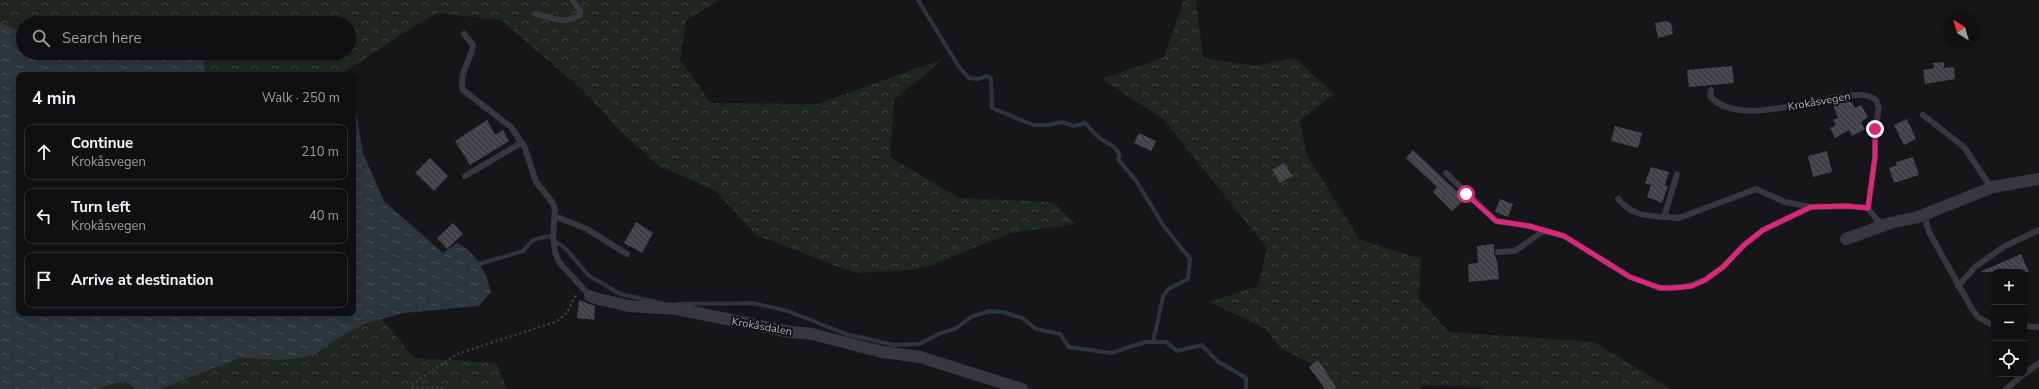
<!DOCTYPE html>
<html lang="en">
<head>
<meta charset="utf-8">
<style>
	:root { --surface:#101012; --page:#1e1e20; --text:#f1f3f6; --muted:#9c9d9f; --line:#303032 }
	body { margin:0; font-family:"Nunito Sans",sans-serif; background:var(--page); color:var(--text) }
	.controls { position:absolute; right:12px; bottom:12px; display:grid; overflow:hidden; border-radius:8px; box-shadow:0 2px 6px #0003 }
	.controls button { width:36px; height:36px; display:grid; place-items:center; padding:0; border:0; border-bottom:1px solid var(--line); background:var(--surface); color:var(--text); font:20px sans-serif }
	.compass { position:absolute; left:1943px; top:12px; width:36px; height:36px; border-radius:50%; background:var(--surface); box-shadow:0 2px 6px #0003; rotate:323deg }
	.stop { position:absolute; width:12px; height:12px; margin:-9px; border:3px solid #db2777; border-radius:50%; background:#fff }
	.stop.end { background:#db2777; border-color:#fff; box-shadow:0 1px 4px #0008 }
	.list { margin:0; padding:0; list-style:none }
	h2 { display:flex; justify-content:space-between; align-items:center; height:52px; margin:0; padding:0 16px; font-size:17px }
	h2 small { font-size:13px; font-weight:400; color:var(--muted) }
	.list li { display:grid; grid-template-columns:26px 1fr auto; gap:12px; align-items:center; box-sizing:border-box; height:56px; margin:0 8px 8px; padding:0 8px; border:1px solid var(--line); border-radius:8px }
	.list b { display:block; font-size:15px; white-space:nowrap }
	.list p { margin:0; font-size:13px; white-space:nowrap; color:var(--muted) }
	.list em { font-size:13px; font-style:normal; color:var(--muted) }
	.icon { flex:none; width:22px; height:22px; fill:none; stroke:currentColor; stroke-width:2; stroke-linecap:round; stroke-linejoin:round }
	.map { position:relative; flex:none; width:2039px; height:389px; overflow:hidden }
	.search { position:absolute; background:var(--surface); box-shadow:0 2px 6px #0003; left:16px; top:16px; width:340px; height:44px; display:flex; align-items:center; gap:10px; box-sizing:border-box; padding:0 14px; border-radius:22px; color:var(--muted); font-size:15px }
	.panel { position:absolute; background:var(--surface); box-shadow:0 2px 6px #0003; left:16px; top:72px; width:340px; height:244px; border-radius:8px }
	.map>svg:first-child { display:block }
</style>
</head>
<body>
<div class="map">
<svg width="2039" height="389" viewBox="0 0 2039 389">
	<defs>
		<pattern id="forest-crowns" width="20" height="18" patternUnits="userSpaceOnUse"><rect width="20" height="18" fill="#1e261f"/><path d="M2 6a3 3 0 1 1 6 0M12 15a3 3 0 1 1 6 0" fill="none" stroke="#3c433d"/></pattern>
		<pattern id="water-ripples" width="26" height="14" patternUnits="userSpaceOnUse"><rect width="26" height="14" fill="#2c353c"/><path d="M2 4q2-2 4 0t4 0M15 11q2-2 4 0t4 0" fill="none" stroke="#485056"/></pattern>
		<pattern id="building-back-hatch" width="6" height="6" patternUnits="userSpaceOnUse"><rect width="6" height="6" fill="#404145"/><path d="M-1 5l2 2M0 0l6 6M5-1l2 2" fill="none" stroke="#595a5e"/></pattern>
	</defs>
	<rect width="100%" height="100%" fill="#161618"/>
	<path fill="url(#forest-crowns)" d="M0,0H719L686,21L680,60L711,103L817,104L943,59L894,100L890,157L959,198L1053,202L1075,224L1010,233L932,265L911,270L855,273L756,235L716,191L659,166L621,132L583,90L501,20L437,13L411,28L340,75H206L203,59L166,54L147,58L74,57L65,53H349V23H23V34L0,22Z
		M1184,0H1196L1203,58L1255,66L1295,58L1334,94L1300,120L1306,153L1359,239L1421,259L1419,299L1449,332L1594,342L1671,389H1485L1480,387L1423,385L1420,389H1334L1319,368L1280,348L1266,329L1210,302L1258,286L1267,248L1163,119L1102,79L1164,57Z
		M382,319L414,358L496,363L507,389H160L240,358L281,360L316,353L340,337L367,323Z
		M123,382L131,385L135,389H99L114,383Z"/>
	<path fill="url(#water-ripples)" d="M0,22L23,34V53H65L74,57L147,58L166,54H197L203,59L206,75H19V313H353V95L363,153L384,201L443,253L457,243C475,250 487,274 491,292L479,306L403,313L367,323L340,337L317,353L304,357L281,360L240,358L160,389H135L131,385L123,382L114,383L99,389H0Z"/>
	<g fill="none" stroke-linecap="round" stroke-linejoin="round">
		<path stroke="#2c353c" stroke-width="4" d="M918,0L959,67L969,78L979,79L987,76L991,78L992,108L1033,125H1049L1062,122L1074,126L1085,123C1090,128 1095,135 1101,139C1110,145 1114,144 1120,155L1118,159L1137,182L1163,225L1190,259L1188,279L1168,289L1163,297L1153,342
			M479,264L523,251L533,240L549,236L567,250L588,275L620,294L662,303
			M676,304L753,303L788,311L846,334L894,345L919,344L941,333L955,329L971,317L989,311L1002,312L1022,318L1036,329L1060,334L1069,347L1111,353L1145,342H1166L1177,351L1202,345L1217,361L1246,378V389"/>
	</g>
	<path fill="url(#building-back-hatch)" d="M1666,21L1671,23L1673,34L1658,38L1655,23Z
		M1944,62V68L1954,67L1955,79L1925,84L1923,70L1934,68L1933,63Z
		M1732,66L1734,83L1689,87L1687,70Z
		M1850,100L1855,108L1861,105L1868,117L1861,122L1865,129L1852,136L1849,130L1835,138L1830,128L1836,125L1833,120L1838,118L1833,105L1841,101Z
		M1907,119L1916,139L1904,145L1894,125Z
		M487,120L495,135L503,130L509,141L470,165L455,141Z
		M1615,126L1642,133L1638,148L1611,141Z
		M1139,133L1156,141L1151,151L1134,143Z
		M1413,150L1465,199L1452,211L1433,192L1437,187L1406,158Z
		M1827,151L1832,172L1813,177L1808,156Z
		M1913,157L1919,175L1894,183L1889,168L1897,165L1896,162Z
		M430,158L448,176L434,191L415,173Z
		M1284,163L1292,176L1280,183L1272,170Z
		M1651,167L1669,172L1665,185L1668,186L1662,203L1647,197L1651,185L1645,183Z
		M1500,199L1513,204L1508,217L1495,212Z
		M636,222L653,233L642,253L624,243Z
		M453,223L463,234L447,249L437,238Z
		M1494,244V253L1497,261L1499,279L1469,282L1468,264L1478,263L1477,246Z
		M2021,254L2029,272H1980Z
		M579,300L595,306L594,320L577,318Z
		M1318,360L1336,387L1334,389H1325L1309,367Z"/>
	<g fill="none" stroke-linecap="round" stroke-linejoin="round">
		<path stroke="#3d3f44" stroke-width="2.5" stroke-dasharray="2 3" stroke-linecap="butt" d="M443,389L439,387L413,388L411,385L457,354L555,322C571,312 567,309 576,295"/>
		<path stroke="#37383d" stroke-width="6" d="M536,14C553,18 564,25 580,15V11L573,0
			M464,34L473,45C471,62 458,73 463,90L511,127L525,148L536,182L553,203L555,209L553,235L555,252L559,262L590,296
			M1711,90L1710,96C1736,127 1808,100 1844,96C1855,95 1867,93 1876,100L1879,108L1875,129V157L1868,208L1877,220L1886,224
			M1923,115L1964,147L1988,183L1993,187
			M1446,173L1496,221L1529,226L1564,236L1630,277L1660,288L1685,287L1705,280L1723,267L1744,245L1763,230L1811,207
			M465,176L521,143
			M1618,199C1633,216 1646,216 1667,217C1671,217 1675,218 1679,218L1756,189L1785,202L1811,207L1847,206L1868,208
			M1927,214L1926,222L1929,232L1972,309L1978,317L1994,326
			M555,216L587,229L627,254
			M1667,217L1665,214L1677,174
			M1498,252L1515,251L1542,232L1547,231
			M1958,286L1975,267L2005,246L2039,230
			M2024,326L2039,327
			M2024,374L2039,363
			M2006,389L2024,374"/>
		<path stroke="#37383d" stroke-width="12" d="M1846,239L1890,223L1918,217L1993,187L2039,179
			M590,296L598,299L629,306L677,309L790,332L812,334L882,352L920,357L1022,389"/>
	</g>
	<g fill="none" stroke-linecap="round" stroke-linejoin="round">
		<path stroke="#db2777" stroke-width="5" d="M1466,194L1496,221L1529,226L1564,236L1630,277L1660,288H1674L1692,286L1705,280L1723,267L1744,245L1763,230L1811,207L1847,206L1868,208L1875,157V129"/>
	</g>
	<g text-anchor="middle" stroke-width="4" stroke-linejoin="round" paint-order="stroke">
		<g font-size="11" fill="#a8adb8" stroke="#111113">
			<text transform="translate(1819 101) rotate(-10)" y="4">Krokåsvegen</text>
			<text transform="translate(762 326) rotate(10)" y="4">Krokåsdalen</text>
		</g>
	</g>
</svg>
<div class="controls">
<button>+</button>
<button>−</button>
<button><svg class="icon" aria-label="locate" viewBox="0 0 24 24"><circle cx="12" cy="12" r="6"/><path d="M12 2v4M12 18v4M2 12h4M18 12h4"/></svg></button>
</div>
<svg class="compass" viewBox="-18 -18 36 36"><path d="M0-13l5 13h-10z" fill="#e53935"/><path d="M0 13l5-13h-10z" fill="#9c9d9f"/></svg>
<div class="stop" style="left:1466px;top:194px"></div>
<div class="stop end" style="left:1875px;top:129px"></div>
<div class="search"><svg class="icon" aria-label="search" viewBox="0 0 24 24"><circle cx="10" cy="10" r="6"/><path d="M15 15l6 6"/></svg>Search here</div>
<section class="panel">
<h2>4 min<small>Walk · 250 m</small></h2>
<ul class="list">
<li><svg class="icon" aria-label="ahead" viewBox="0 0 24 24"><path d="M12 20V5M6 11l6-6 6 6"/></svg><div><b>Continue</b><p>Krokåsvegen</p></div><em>210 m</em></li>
<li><svg class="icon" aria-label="left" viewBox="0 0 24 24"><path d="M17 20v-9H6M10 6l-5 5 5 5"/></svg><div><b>Turn left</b><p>Krokåsvegen</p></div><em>40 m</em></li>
<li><svg class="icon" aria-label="arrive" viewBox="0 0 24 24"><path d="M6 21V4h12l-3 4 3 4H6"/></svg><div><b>Arrive at destination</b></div></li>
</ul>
</section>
</div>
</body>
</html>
